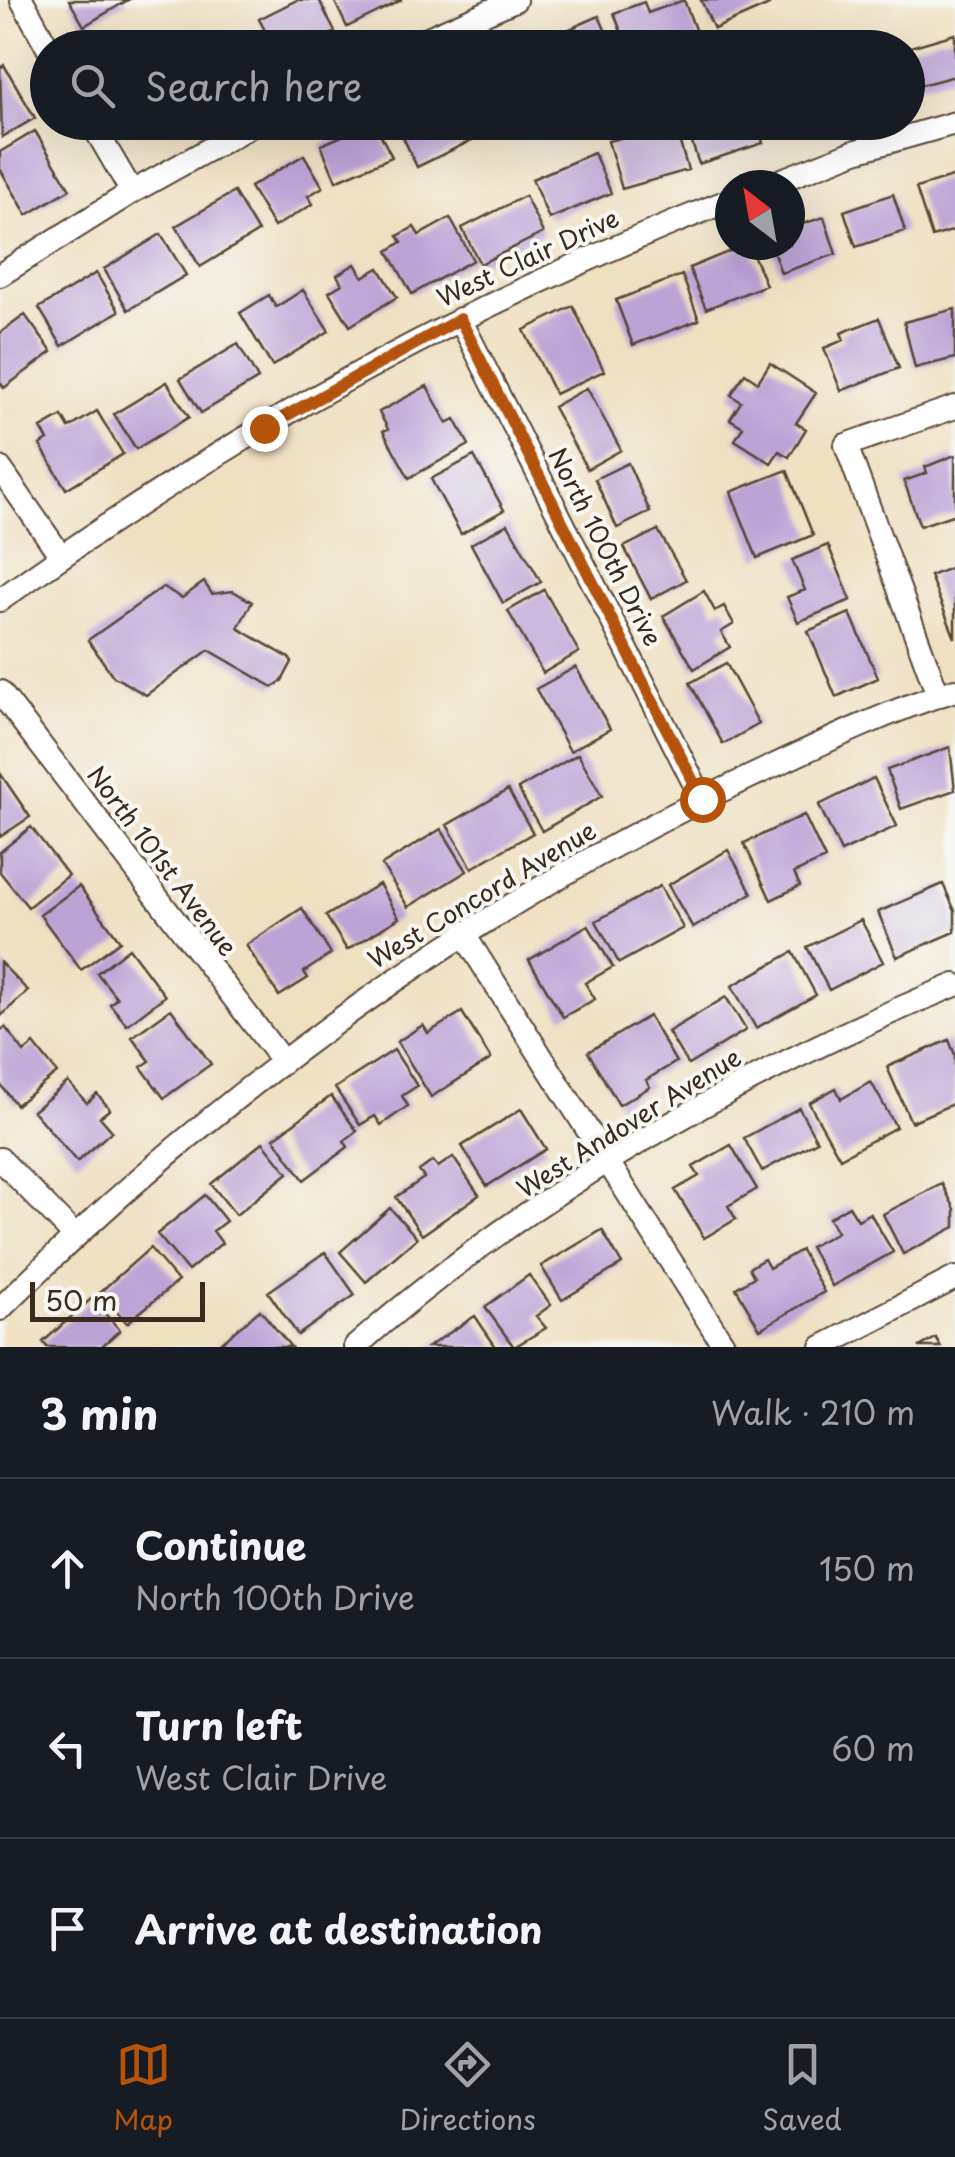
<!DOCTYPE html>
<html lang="en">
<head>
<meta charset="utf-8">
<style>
	:root { --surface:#171b24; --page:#242831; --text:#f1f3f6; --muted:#9ea1a6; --line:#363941; --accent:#b45309 }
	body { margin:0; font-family:"Playpen Sans",sans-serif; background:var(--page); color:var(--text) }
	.compass { position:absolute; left:715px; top:170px; width:90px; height:90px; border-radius:50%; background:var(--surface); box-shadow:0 10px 40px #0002; rotate:329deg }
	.scale { position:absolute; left:30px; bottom:25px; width:175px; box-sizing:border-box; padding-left:10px; border:5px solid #3b2a1e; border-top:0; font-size:28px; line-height:35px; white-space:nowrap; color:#3b2a1e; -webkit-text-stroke:8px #f6f6f2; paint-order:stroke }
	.stop { position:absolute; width:30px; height:30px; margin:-22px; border:8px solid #b45309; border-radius:50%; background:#fff }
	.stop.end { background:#b45309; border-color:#fff; box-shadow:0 2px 10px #0008 }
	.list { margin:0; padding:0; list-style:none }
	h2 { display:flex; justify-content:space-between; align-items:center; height:130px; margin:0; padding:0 40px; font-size:42px }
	h2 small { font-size:32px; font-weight:400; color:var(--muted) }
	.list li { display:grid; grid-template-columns:65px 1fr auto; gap:30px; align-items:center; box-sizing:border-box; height:180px; padding:0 40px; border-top:2px solid var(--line) }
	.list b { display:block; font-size:38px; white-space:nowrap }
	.list p { margin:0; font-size:32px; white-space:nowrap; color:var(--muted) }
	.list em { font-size:32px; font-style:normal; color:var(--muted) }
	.icon { flex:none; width:55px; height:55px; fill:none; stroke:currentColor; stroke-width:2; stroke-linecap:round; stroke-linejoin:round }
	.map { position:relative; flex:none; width:955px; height:1347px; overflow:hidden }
	.search { position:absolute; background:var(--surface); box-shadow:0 10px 40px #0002; left:30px; right:30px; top:30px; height:110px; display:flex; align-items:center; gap:25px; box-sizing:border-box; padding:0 35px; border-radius:55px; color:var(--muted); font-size:38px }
	.sheet { height:670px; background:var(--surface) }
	nav { display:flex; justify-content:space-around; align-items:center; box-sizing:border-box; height:140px; border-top:2px solid var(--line); background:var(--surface); font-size:28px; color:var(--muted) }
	nav a { display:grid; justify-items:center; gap:5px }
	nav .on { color:var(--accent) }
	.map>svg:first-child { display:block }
</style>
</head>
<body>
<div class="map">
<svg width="955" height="1347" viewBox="0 0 955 1347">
	<rect width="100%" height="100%" fill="#f6f6f2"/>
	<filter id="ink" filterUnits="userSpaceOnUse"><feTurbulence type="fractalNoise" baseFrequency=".01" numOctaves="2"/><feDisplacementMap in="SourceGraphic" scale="20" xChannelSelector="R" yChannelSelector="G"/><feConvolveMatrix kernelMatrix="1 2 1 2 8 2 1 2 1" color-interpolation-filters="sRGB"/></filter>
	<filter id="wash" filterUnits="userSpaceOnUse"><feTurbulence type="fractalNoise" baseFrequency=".0048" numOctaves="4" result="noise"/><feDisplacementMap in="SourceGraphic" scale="40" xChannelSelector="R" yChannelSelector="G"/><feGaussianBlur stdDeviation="2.25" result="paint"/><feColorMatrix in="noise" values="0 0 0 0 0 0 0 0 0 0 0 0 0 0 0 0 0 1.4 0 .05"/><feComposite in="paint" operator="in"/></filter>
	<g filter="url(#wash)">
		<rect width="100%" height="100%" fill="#efe0c1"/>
		<g id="blocks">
			<path fill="#bba3d6" d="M69,0H128L84,26Z
				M297,0H319L335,32L305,48H274L259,19Z
				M334,0H402L347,27Z
				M684,0L702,48H627L614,13L644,2L648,13Z
				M701,0H767L769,5L714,29Z
				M599,16L613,48H540L538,43Z
				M221,33L228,48H195Z
				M254,34L261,48H230Z
				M955,34V76L921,85L910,47Z
				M4,65L35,118L2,137L0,68Z
				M136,122H157L142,132Z
				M374,122L392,157L336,181L321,145Z
				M396,122H472L479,137L417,167Z
				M618,122H636L639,133L674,123L688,170L622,189L608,141L620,138Z
				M696,122H757L763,143L699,164L686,125Z
				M776,122H806V124L779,131Z
				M35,131L70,189L27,215L0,169V152Z
				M594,153L611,193L549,219L532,179Z
				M304,155L323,187L308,196L313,204L274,227L250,187Z
				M955,176V230L932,237L916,188Z
				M234,192L258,232L200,267L176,226Z
				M893,194L905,231L856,247L844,211Z
				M525,196L543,233L480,264L462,228Z
				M824,217L836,254L781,273L771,245H790V228Z
				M450,218L473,260L412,294L388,251L402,242L398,236L414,227L419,235Z
				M161,234L186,275L128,310L104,269Z
				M745,245H749L766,285L706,309L689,268Z
				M355,264L363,277L379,268L397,297L350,326L329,292L342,284L337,275Z
				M96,273L119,311L62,346L39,308Z
				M682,275L699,320L633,345L616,300Z
				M303,290L329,331L272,366L240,313L269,295L276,307Z
				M573,306L604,371L555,394L524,330Z
				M955,309V358L915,368L904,322Z
				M25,315L52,352L4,388L0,382V333Z
				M879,318L899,368L841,391L824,348L844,340L841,333Z
				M238,344L258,379L201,413L180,379Z
				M770,363L816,393L796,423L806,429L789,457L779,451L771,463L735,440L743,427L730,419L741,402L731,395L745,373L758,382Z
				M167,382L189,417L136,449L114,414Z
				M427,386L447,423L455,419L469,445L409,478L383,431L388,429L379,412Z
				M587,388L621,450L587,469L553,407Z
				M97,411L123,454L66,489L40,445L48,440L41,428L62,416L69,428Z
				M955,455V514L920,526L904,481L927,473L925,467Z
				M474,456L504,510L461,534L431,479Z
				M628,463L650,512L617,528L595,479Z
				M787,470L813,535L757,558L731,492Z
				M508,524L541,582L503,603L471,544Z
				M658,530L686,580L651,599L624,547Z
				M828,545L851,600L798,622L787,597L805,590L792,560Z
				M955,566V638L930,576Z
				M204,582L212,594L233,591L252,602L238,628L289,658L292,662L282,681L273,687L209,650L146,695L113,676L88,640L163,587L182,598Z
				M544,590L579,652L543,673L508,611Z
				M704,591L715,611L724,606L734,624L721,632L730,647L694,669L663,616Z
				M850,613L878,678L836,697L808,631Z
				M726,663L759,724L723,744L690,683Z
				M576,667L610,729L570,751L536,689Z
				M950,747L955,790L901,809L887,770Z
				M578,754L602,796L542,831L518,789Z
				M0,773L30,817L0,837Z
				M874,778L897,826L841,852L819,805Z
				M508,790L533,833L472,868L447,825Z
				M804,815L825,859L794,873L800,886L771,900L744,843Z
				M31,827L68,875L28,907L0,872V852Z
				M441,829L467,871L408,907L382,865Z
				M728,850L752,893L693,928L668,885Z
				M379,884L399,918L347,950L326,916Z
				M943,884L955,911V932L897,957L878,912Z
				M79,886L120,941L81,970L40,915Z
				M660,886L683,928L619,963L596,921Z
				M302,908L331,954L304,972L308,978L279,996L246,945Z
				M861,920L883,962L829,990L807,947Z
				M588,925L613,967L585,983L595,999L563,1017L529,960Z
				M129,948L165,996L127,1025L110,1004L117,998L97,973Z
				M793,952L816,995L756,1028L732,986Z
				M0,962L28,991L0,1017Z
				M726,997L746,1030L688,1065L668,1032Z
				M171,1009L211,1064L164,1098L141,1067L150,1061L132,1037Z
				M462,1012L491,1059L431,1097L397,1042L423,1025L428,1033Z
				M649,1016L676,1062L646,1080L650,1087L619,1105L588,1052Z
				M5,1027L24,1052L34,1044L57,1073L16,1105L0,1084V1031Z
				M949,1040L955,1055V1103L911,1122L887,1067Z
				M394,1050L417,1086L402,1096L408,1106L381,1125L375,1116L360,1125L335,1088Z
				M68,1082L87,1103L97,1094L110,1109L100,1117L112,1131L77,1162L33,1111Z
				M871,1082L896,1127L840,1158L809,1103L836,1088L841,1099Z
				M331,1096L357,1131L344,1141L348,1147L304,1180L274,1138Z
				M799,1108L817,1141L762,1171L744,1138Z
				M521,1109L546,1149L487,1186L462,1146Z
				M263,1142L288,1173L236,1215L211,1184Z
				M731,1145L757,1189L728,1206L736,1219L704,1238L675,1190L699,1176L693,1167Z
				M453,1157L479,1195L422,1235L396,1197L424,1178L419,1171L433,1161L438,1167Z
				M942,1184L955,1209V1227L903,1254L883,1214Z
				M205,1195L226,1221L213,1231L222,1243L188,1271L157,1234Z
				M849,1206L858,1220L870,1213L893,1252L832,1286L810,1247L837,1232L829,1218Z
				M390,1208L417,1238L366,1282L340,1252Z
				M602,1230L622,1264L562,1300L541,1266Z
				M150,1248L178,1281L127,1323L100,1292Z
				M801,1250L824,1292L760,1329L736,1288L754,1277L749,1268L764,1259L769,1268Z
				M325,1252L355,1295L298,1335L268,1292Z
				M529,1275L551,1305L536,1316L546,1328L514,1347L485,1307Z
				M91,1299L120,1330L101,1347H47L43,1342Z
				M260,1310L291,1347H216Z
				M475,1316L496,1347H428Z
				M936,1338L941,1347H919Z"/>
		</g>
	</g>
	<g filter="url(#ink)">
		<use href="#blocks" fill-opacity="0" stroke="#564536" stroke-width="2.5"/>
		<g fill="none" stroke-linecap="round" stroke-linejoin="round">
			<defs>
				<path id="minor" d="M22,0L48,48
					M405,48L515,0
					M91,122L132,192
					M769,185L856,151L955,123
					M0,275L132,192L258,122
					M460,319L702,799
					M0,468L61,556
					M0,600C225,437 472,301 730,200
					M0,692L283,1062
					M938,695L846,445L955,407
					M463,933L725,1347
					M0,1159L74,1235
					M0,1309C219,1091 472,907 752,776C818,745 885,712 955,690
					M355,1347C525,1196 746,1071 955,985
					M822,1347L955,1278"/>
			</defs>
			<use href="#minor" stroke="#564536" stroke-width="26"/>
			<use href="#minor" stroke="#fff" stroke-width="22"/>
		</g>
	</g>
	<g fill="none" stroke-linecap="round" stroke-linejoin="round" filter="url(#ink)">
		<path stroke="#b45309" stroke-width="12" d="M264,428L460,319L702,799"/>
	</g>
	<g text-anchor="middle" stroke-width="8" stroke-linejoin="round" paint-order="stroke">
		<g font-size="25" fill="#3b2a1e" stroke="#f6f6f2">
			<text transform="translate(528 258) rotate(-25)" y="9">West Clair Drive</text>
			<text transform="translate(605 547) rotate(63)" y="9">North 100th Drive</text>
			<text transform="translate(162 861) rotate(53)" y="9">North 101st Avenue</text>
			<text transform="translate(482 895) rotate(-31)" y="9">West Concord Avenue</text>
			<text transform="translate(629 1123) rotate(-32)" y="9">West Andover Avenue</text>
		</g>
	</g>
</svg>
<svg class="compass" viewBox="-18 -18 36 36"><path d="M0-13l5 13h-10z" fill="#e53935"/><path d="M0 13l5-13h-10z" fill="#9ea1a6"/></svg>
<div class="scale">50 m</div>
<div class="stop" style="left:702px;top:799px"></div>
<div class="stop end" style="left:264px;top:428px"></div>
<div class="search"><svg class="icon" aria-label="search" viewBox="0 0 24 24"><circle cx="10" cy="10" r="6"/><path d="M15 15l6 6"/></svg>Search here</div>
</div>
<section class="sheet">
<h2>3 min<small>Walk · 210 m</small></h2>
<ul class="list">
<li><svg class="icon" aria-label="ahead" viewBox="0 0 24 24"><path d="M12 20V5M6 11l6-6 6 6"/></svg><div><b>Continue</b><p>North 100th Drive</p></div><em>150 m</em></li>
<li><svg class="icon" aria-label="left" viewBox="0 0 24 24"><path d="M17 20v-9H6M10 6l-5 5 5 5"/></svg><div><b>Turn left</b><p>West Clair Drive</p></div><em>60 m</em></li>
<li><svg class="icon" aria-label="arrive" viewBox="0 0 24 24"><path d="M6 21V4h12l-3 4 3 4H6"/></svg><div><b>Arrive at destination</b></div></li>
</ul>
</section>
<nav>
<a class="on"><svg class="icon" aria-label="map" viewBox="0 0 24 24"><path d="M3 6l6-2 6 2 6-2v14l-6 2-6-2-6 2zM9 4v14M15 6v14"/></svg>Map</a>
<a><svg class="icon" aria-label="directions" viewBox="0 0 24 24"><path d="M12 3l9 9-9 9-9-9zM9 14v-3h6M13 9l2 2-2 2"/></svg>Directions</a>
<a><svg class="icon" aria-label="saved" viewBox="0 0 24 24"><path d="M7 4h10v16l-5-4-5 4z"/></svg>Saved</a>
</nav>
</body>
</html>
